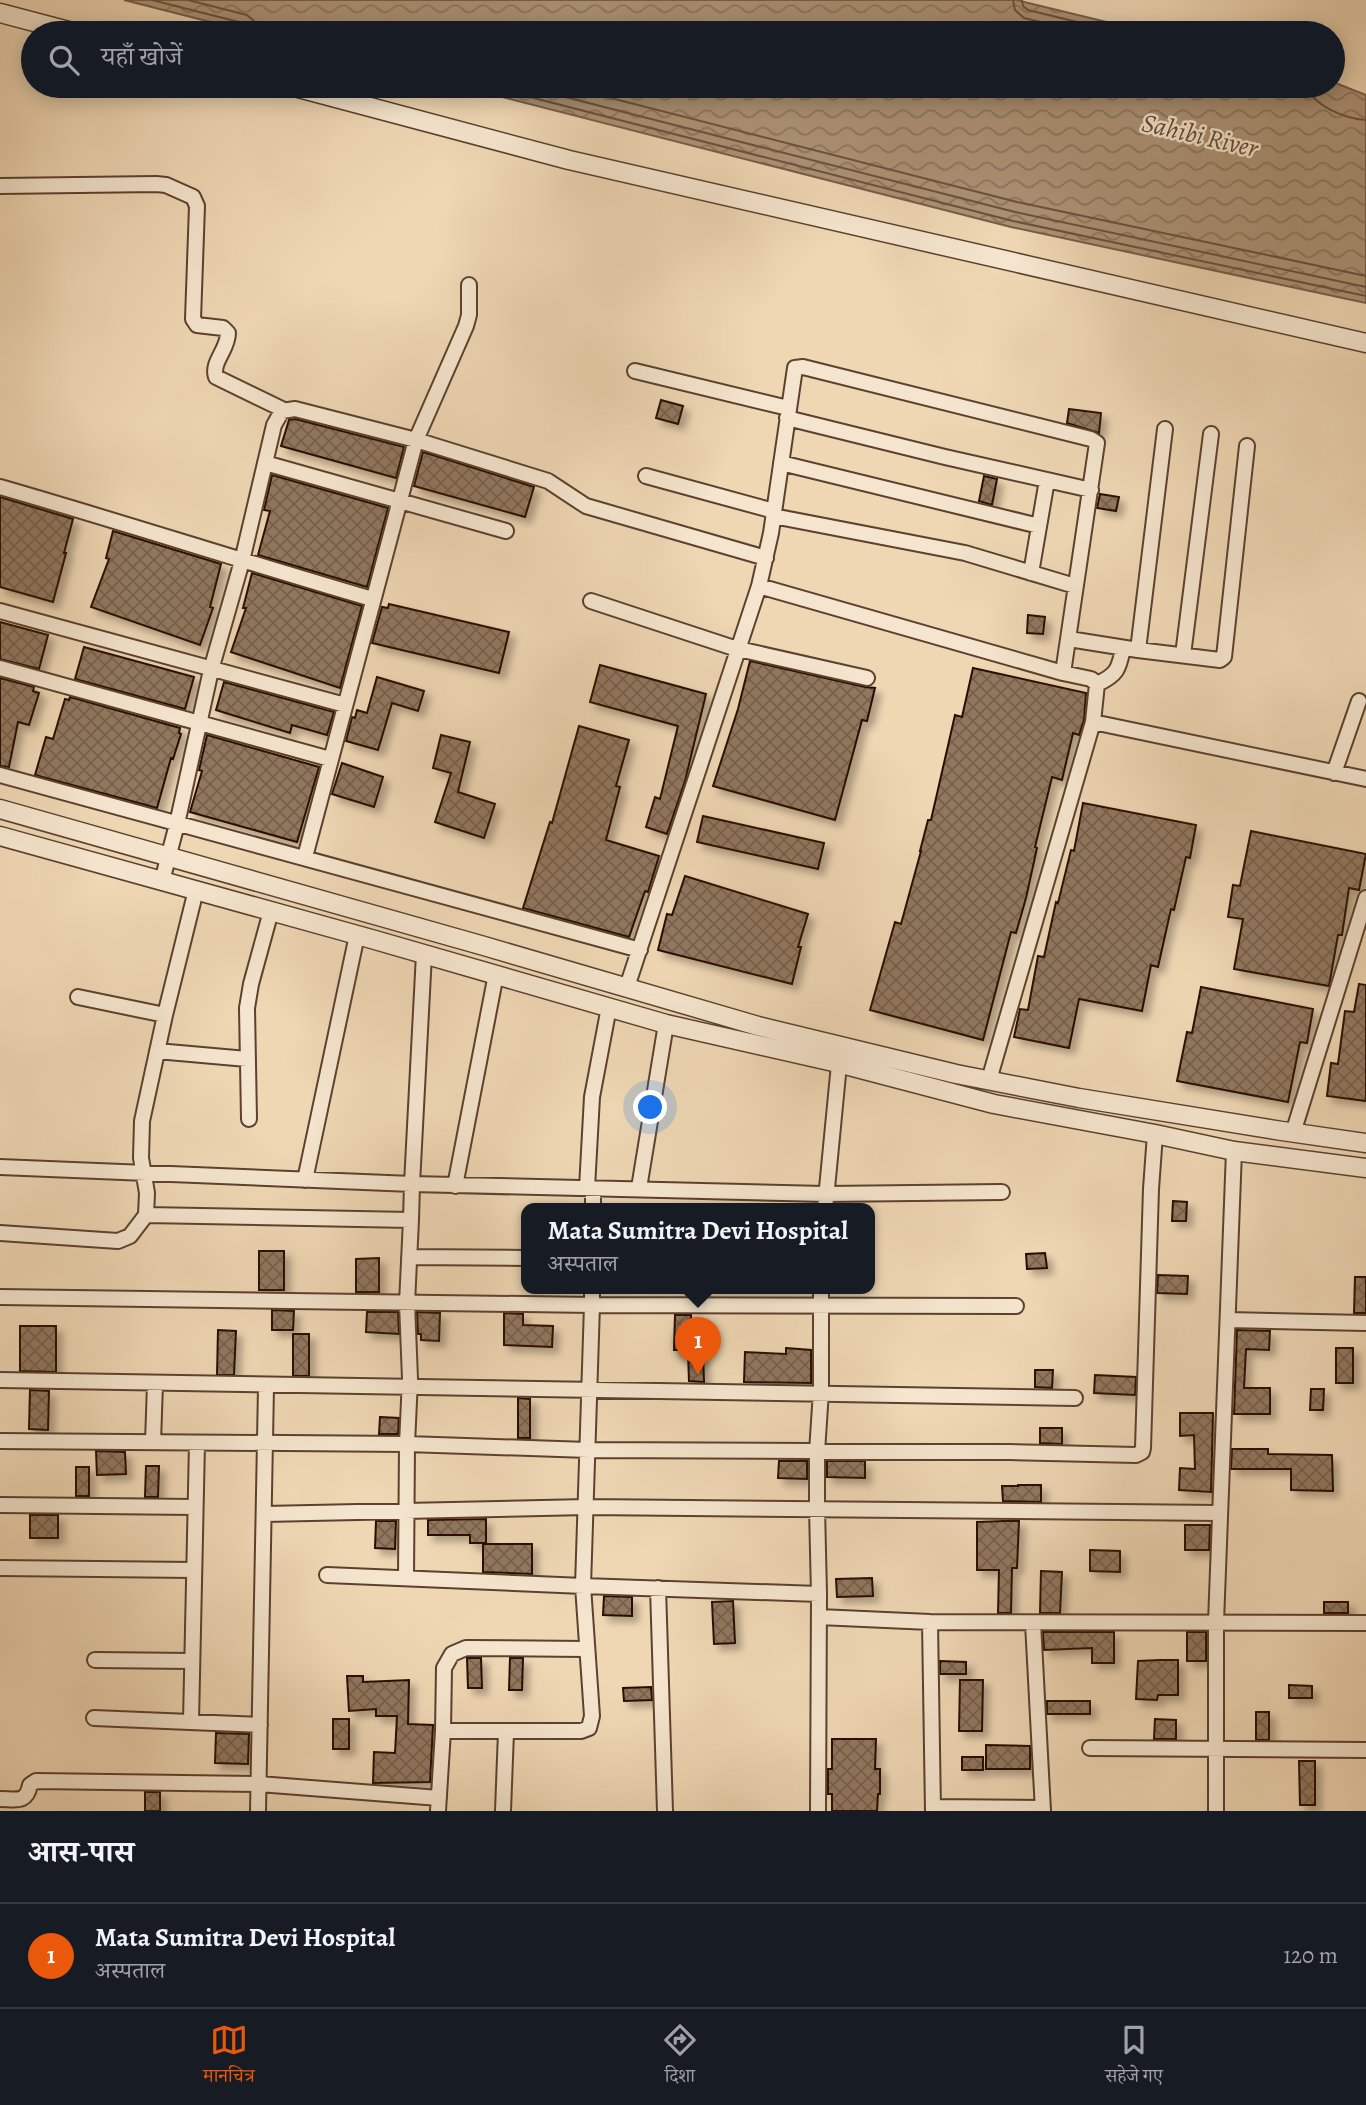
<!DOCTYPE html>
<html lang="hi">
<head>
<meta charset="utf-8">
<style>
	:root { --surface:#171b24; --page:#20242c; --text:#f1f3f6; --muted:#9ea1a6; --line:#363941; --accent:#ea580c }
	body { margin:0; font-family:Alegreya,"Noto Serif Devanagari",serif; background:var(--page); color:var(--text) }
	.you { position:absolute; left:651px; top:1108px; width:24px; height:24px; margin:-18px; border:5px solid #fff; border-radius:50%; background:#1a73e8; box-shadow:0 0 0 10px #1a73e833 }
	.badge { display:grid; place-items:center; width:46px; height:46px; border-radius:50%; background:var(--accent); color:#fff; font-size:23px; font-weight:700 }
	.pin { position:absolute; translate:-50% -58px; filter:drop-shadow(0 2px 4px #0008) }
	.pin::after { content:''; position:absolute; top:37px; width:24px; height:21px; background:inherit; clip-path:polygon(0 0,100% 0,50% 100%) }
	.popup { position:absolute; left:521px; top:1203px; width:354px; height:91px; box-sizing:border-box; display:grid; place-content:center; border-radius:14px; background:var(--surface); filter:drop-shadow(0 2px 5px #0005); font-size:23px; white-space:nowrap; color:var(--muted) }
	.popup b { font-size:26px; color:var(--text) }
	.popup::after { content:''; position:absolute; left:50%; top:100%; margin-left:-14px; border:14px solid transparent; border-top-color:var(--surface) }
	.list { margin:0; padding:0; list-style:none }
	h2 { display:flex; justify-content:space-between; align-items:center; height:91px; margin:0; padding:0 28px; font-size:30px }
	h2 small { font-size:23px; font-weight:400; color:var(--muted) }
	.list li { display:grid; grid-template-columns:46px 1fr auto; gap:21px; align-items:center; box-sizing:border-box; height:105px; padding:0 28px; border-top:2px solid var(--line) }
	.list b { display:block; font-size:26px; white-space:nowrap }
	.list p { margin:0; font-size:23px; white-space:nowrap; color:var(--muted) }
	.list em { font-size:23px; font-style:normal; color:var(--muted) }
	.icon { flex:none; width:38px; height:38px; fill:none; stroke:currentColor; stroke-width:2; stroke-linecap:round; stroke-linejoin:round }
	.map { position:relative; flex:none; width:1366px; height:1811px; overflow:hidden }
	.search { position:absolute; background:var(--surface); box-shadow:0 4px 18px #0003; left:21px; right:21px; top:21px; height:77px; display:flex; align-items:center; gap:18px; box-sizing:border-box; padding:0 24px; border-radius:38px; color:var(--muted); font-size:26px }
	.sheet { height:196px; background:var(--surface) }
	nav { display:flex; justify-content:space-around; align-items:center; box-sizing:border-box; height:98px; border-top:2px solid var(--line); background:var(--surface); font-size:19px; color:var(--muted) }
	nav a { display:grid; justify-items:center; gap:4px }
	nav .on { color:var(--accent) }
	.map>svg:first-child { display:block }
</style>
</head>
<body>
<div class="map">
<svg width="1366" height="1811" viewBox="0 0 1366 1811">
	<defs>
		<pattern id="water-waves" width="16" height="10" patternUnits="userSpaceOnUse" patternTransform="scale(1.75)"><rect width="16" height="10" fill="#ac9377"/><path d="M0 5q4-4 8 0t8 0" fill="none" stroke="#8c765f"/></pattern>
		<pattern id="building-cross-hatch" width="8" height="8" patternUnits="userSpaceOnUse" patternTransform="scale(1.75)"><rect width="8" height="8" fill="#90775e"/><path d="M0 0l8 8M0 8l8-8" fill="none" stroke="#76604b"/></pattern>
		<filter id="shadow"><feDropShadow dx="6" dy="6" stdDeviation="3.5" flood-color="#0004"/></filter>
	</defs>
	<rect width="100%" height="100%" fill="#efd7b4"/>
	<filter id="stains"><feTurbulence type="fractalNoise" baseFrequency=".00286" numOctaves="4"/><feColorMatrix values="0 0 0 0 .2 0 0 0 0 .09 0 0 0 0 .02 0 0 0 .5 -.17"/></filter>
	<radialGradient id="worn" r=".72"><stop offset=".6" stop-color="#630" stop-opacity="0"/><stop offset="1" stop-color="#630" stop-opacity=".3"/></radialGradient>
	<path fill="url(#water-waves)" stroke="#785e48" stroke-width="2" d="M124,0H1016L1152,33H254Z
		M1333,82L1366,95V303L1011,227L459,86H1333Z"/>
	<g fill="none" stroke-linecap="round" stroke-linejoin="round">
		<path stroke="#6b513c" stroke-width="2" d="M152,0L243,23L247,27L249,33
			M188,0L247,15L255,22L257,33
			M1013,0L1015,10L1024,18L1086,33
			M1022,0L1023,6L1028,10L1122,33
			M487,86L1013,221L1366,296
			M522,86L1015,212L1366,287
			M564,86L1017,202L1366,276
			M1307,86C1313,106 1346,119 1366,120"/>
	</g>
	<path fill="url(#building-cross-hatch)" stroke="#2a0f01" stroke-width="2" filter="url(#shadow)" d="M661,400L683,406L678,424L656,418Z
		M1069,409L1101,413L1099,433L1067,423Z
		M295,419L404,447L396,478L281,446L289,420Z
		M423,452L534,487L525,517L414,486Z
		M272,475L388,508L367,587L258,555L270,511L264,510Z
		M984,476L997,479L992,505L979,501Z
		M1100,494L1119,497L1116,511L1097,508Z
		M0,497L73,519L64,553H66L53,602L0,587Z
		M113,531L221,564L210,607L213,608L200,645L91,607L109,559L106,558Z
		M252,573L362,606L340,688L231,652L246,608H243Z
		M389,604L509,632L499,673L372,643L382,607L388,608Z
		M1028,615L1045,617L1043,634L1027,633Z
		M0,622L48,635L39,669L0,659Z
		M84,647L194,677L185,709L75,679Z
		M750,661L865,687L875,688L867,721L862,720L835,820L713,786L738,709Z
		M600,665L706,694L685,781L667,834L646,827L655,797L660,799L678,726L590,702Z
		M973,668L1086,693L1084,720L1079,735L1073,733L1062,780L1052,777L1035,847L1037,848L1026,898L1016,933L1011,932L983,1040L870,1010L895,922L901,924L921,851H920L928,820H931L955,715L962,717Z
		M377,677L424,691L418,711L392,703L378,750L346,741L352,717L355,718L357,710L367,713Z
		M0,678L34,687L33,691L39,693L29,725L18,722L9,767L0,766Z
		M224,682L334,712L327,735L292,725L290,733L216,710Z
		M70,697L180,728L179,733L181,734L173,759L171,758L157,808L35,775L46,737L53,739L65,699L69,700Z
		M579,726L629,740L616,786L620,787L606,840L659,856L648,892L645,891L629,937L523,908L550,822L552,823Z
		M207,735L319,767L297,842L190,812L202,771L199,770Z
		M441,735L470,742L458,792L495,804L484,838L435,822L451,773L433,768Z
		M342,763L383,777L374,807L332,794Z
		M1083,803L1196,825L1190,858L1186,857L1174,910L1171,909L1158,967L1151,965L1142,1011L1079,999L1069,1048L1014,1037L1020,1009L1028,1010L1038,956L1044,957L1056,902L1058,903L1071,850L1074,851Z
		M703,816L824,843L818,869L697,842Z
		M1251,831L1366,854L1359,890L1349,888L1342,935H1338L1329,986L1234,969L1243,919L1228,917L1233,885L1240,886Z
		M685,876L808,914L798,947H801L792,984L658,950L667,914L672,915Z
		M1359,984L1366,985V1101L1327,1096L1331,1063L1338,1064L1345,1011L1354,1012Z
		M1201,987L1313,1009L1307,1043L1300,1042L1288,1102L1177,1081L1187,1032L1192,1033Z
		M1173,1201L1187,1202L1186,1221H1172Z
		M259,1251H284V1290H259Z
		M1045,1253L1047,1268L1027,1269L1026,1254Z
		M379,1258V1292H356V1259Z
		M1158,1275L1188,1276L1187,1294L1157,1293Z
		M1355,1277H1366V1313H1354Z
		M272,1310L294,1311L293,1330H272Z
		M367,1312H398L399,1334L366,1332Z
		M417,1312L440,1313L439,1341L421,1340V1334H418Z
		M504,1313L523,1314V1325L553,1326L552,1347L504,1345Z
		M675,1315H691V1350H674Z
		M20,1326H56V1372L20,1371Z
		M218,1330L236,1331L234,1375H217Z
		M1237,1330L1270,1331L1269,1350L1246,1349L1244,1388H1270V1414H1234Z
		M293,1334H309V1376H293Z
		M786,1348L811,1350V1383L744,1382L745,1352L786,1354Z
		M1336,1348H1353V1383H1336Z
		M688,1352H703L704,1382L689,1381Z
		M1035,1370H1053L1052,1388L1035,1387Z
		M1095,1375L1136,1377L1135,1395L1094,1393Z
		M1311,1389H1324L1323,1410H1310Z
		M30,1390L49,1391L48,1430L29,1429Z
		M518,1398L530,1399V1438H518Z
		M1180,1413H1213L1211,1492L1179,1490L1180,1468L1195,1469L1194,1435L1180,1436Z
		M380,1417L399,1418L398,1434H379Z
		M1040,1428H1062V1444L1040,1443Z
		M1232,1449H1268V1454L1332,1455L1333,1491L1291,1490V1469H1231Z
		M96,1451L125,1452L126,1474L97,1475Z
		M779,1461H807V1479L778,1478Z
		M827,1461H865V1478L827,1477Z
		M146,1466H159L158,1497H145Z
		M76,1467H89V1496H76Z
		M1018,1485H1041V1502L1003,1501L1002,1486H1018Z
		M30,1515H58V1538H30Z
		M486,1519V1543H470V1535H428V1520Z
		M376,1521H396L395,1549L375,1548Z
		M1004,1521H1019L1017,1568H1012L1011,1613H998L999,1570H977V1522Z
		M1185,1525H1210L1209,1550H1185Z
		M483,1544H532V1574L483,1572Z
		M1090,1550L1120,1551V1572L1090,1571Z
		M1041,1571L1062,1572L1060,1613H1040Z
		M872,1578L873,1596L837,1597L836,1579Z
		M604,1596L632,1597V1616L603,1615Z
		M733,1601L735,1643L714,1644L712,1602Z
		M1324,1602H1348V1613H1324Z
		M1043,1632H1114V1663H1092V1648L1044,1650Z
		M1187,1632H1206V1661H1187Z
		M467,1658H481L482,1688H468Z
		M510,1658H523L522,1690H509Z
		M1160,1660H1178V1695H1158L1157,1700L1136,1699L1138,1661Z
		M940,1661L966,1662V1674H940Z
		M347,1676H363V1682L409,1680L408,1724L433,1725L430,1782L373,1783L374,1752L395,1753L397,1716H376V1709L349,1711Z
		M960,1680H983L982,1731H959Z
		M1289,1685L1312,1686V1698H1289Z
		M651,1687L652,1700L624,1701L623,1688Z
		M1047,1701H1090V1714H1047Z
		M1256,1712H1269V1740H1256Z
		M333,1719H349V1749H333Z
		M1155,1719L1176,1720V1739H1154Z
		M216,1733L249,1734L248,1764L215,1763Z
		M832,1739H876L875,1769H880V1794H878L877,1811H832V1794H828V1769H832Z
		M986,1745L1030,1746V1769H986Z
		M962,1757H983V1770H962Z
		M1299,1761H1315V1805H1300Z
		M145,1792H160V1811H145Z"/>
	<g fill="none" stroke-linecap="round" stroke-linejoin="round">
		<defs>
			<path id="minor" d="M0,186L156,184L166,185L193,197L197,206L193,319L197,325L223,328L228,333C228,350 211,362 216,377L284,410
				M635,371L788,408
				M787,418L945,457L1091,490
				M265,463L506,531
				M781,463L1039,526
				M646,476L774,511
				M0,487C125,523 248,563 372,599
				M773,516L965,553L1075,586
				M1031,573L1047,480
				M591,601L734,648L867,678
				M0,611L345,705
				M1069,639L1138,650L1220,660L1224,657L1247,446
				M1138,650L1165,429
				M1183,655L1211,434
				M0,668L330,759
				M1097,684C1117,675 1119,669 1123,648
				M1093,722L1366,779
				M1334,773L1359,701
				M0,775L640,950
				M305,857L416,440L466,326L469,315V285
				M162,881L177,824L211,670L242,561L274,425L282,411L295,409L416,440L548,481L586,506L766,558
				M424,954L412,1184L825,1194L1002,1192
				M627,987L759,586L771,533L795,368L803,367L1091,439L1097,443L1063,673L759,586
				M78,997L165,1015
				M157,1051L247,1059
				M989,1080L1093,722L1097,684L1091,679L1063,673
				M249,1119L247,1008L251,984L271,911
				M1293,1133L1366,898
				M0,1167L412,1184L411,1220L146,1215
				M305,1180L357,935
				M455,1186L496,974
				M587,1188L592,1097L609,1007
				M639,1188L666,1024
				M593,1209V1188
				M825,1209L840,1054
				M0,1233L118,1241L130,1236L146,1215L147,1193L141,1158L142,1121L165,1015L196,890
				M409,1257L526,1258
				M592,1289V1305L1016,1306
				M0,1297L592,1305L583,1586L327,1575
				M1228,1320L1366,1323
				M0,1380C358,1389 717,1389 1075,1398
				M0,1441L407,1444L588,1450L1009,1452L1136,1455L1142,1452L1143,1448L1151,1189L1155,1134
				M153,1442L155,1384
				M0,1505L195,1507
				M264,1514L587,1507L1220,1513
				M0,1568L194,1570
				M406,1578L407,1444L410,1379L407,1303L411,1220
				M658,1588L665,1811
				M819,1617L930,1622L1366,1623
				M930,1622L933,1811
				M1033,1623L1043,1811
				M95,1660L192,1661
				M94,1718L260,1725
				M191,1722L197,1443
				M443,1731H581L589,1728L592,1716L583,1586L819,1594
				M1090,1748L1366,1750
				M0,1799C16,1799 26,1804 30,1785L36,1781L259,1784L439,1798
				M933,1807L1043,1808
				M258,1811L266,1387
				M438,1811L443,1731L444,1668L452,1654L466,1648L586,1649
				M503,1811L506,1732
				M818,1811L819,1594L817,1508V1452L821,1391V1289
				M1216,1811V1622L1234,1151"/>
			<path id="tertiary" d="M0,13L76,33
				M291,86L569,160L1366,343
				M0,809L484,946L758,1026L956,1074L1079,1098L1282,1131L1366,1143
				M0,836L375,940L666,1024L838,1063L994,1104L1155,1134L1234,1151L1366,1168"/>
		</defs>
		<use href="#minor" stroke="#5b412e" stroke-width="18"/>
		<use href="#tertiary" stroke="#5b412e" stroke-width="21"/>
		<use href="#minor" stroke="#f5e5ce" stroke-width="14"/>
		<use href="#tertiary" stroke="#f5e5ce" stroke-width="18"/>
	</g>
	<g text-anchor="middle" stroke-width="5" stroke-linejoin="round" paint-order="stroke">
		<g font-size="26" font-style="italic" fill="#644a36" stroke="#f5e5ce">
			<text transform="translate(1200 135) rotate(13)" y="9">Sahibi River</text>
		</g>
	</g>
	<rect width="100%" height="100%" filter="url(#stains)"/>
	<rect width="100%" height="100%" fill="url(#worn)"/>
</svg>
<div class="you"></div>
<div class="pin badge" style="left:698px;top:1375px">1</div>
<div class="popup"><b>Mata Sumitra Devi Hospital</b>अस्पताल</div>
<div class="search"><svg class="icon" aria-label="search" viewBox="0 0 24 24"><circle cx="10" cy="10" r="6"/><path d="M15 15l6 6"/></svg>यहाँ खोजें</div>
</div>
<section class="sheet">
<h2>आस-पास<small></small></h2>
<ul class="list">
<li><span class="badge">1</span><div><b>Mata Sumitra Devi Hospital</b><p>अस्पताल</p></div><em>120 m</em></li>
</ul>
</section>
<nav>
<a class="on"><svg class="icon" aria-label="map" viewBox="0 0 24 24"><path d="M3 6l6-2 6 2 6-2v14l-6 2-6-2-6 2zM9 4v14M15 6v14"/></svg>मानचित्र</a>
<a><svg class="icon" aria-label="directions" viewBox="0 0 24 24"><path d="M12 3l9 9-9 9-9-9zM9 14v-3h6M13 9l2 2-2 2"/></svg>दिशा</a>
<a><svg class="icon" aria-label="saved" viewBox="0 0 24 24"><path d="M7 4h10v16l-5-4-5 4z"/></svg>सहेजे गए</a>
</nav>
</body>
</html>
